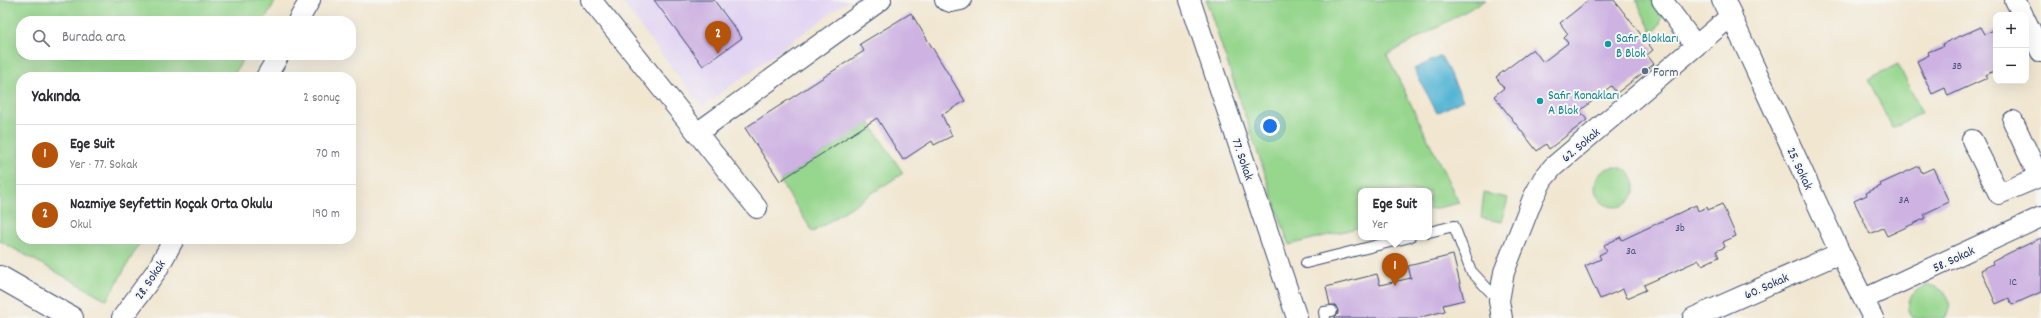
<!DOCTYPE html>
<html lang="tr">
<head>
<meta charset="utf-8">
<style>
	:root { --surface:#fff; --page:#f7f7f7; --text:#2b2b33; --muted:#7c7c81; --line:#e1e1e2; --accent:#b45309 }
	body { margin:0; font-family:Dekko,sans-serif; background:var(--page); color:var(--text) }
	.controls { position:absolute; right:12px; top:12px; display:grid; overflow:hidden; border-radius:8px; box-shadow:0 4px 16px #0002 }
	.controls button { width:36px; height:36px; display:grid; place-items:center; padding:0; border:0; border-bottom:1px solid var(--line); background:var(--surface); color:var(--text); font:20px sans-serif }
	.you { position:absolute; left:1270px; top:126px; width:14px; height:14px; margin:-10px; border:3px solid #fff; border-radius:50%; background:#1a73e8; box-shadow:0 0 0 6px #1a73e833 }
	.badge { display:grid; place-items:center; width:26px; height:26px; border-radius:50%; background:var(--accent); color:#fff; font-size:13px; font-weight:700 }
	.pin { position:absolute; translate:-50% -33px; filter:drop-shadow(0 1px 2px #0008) }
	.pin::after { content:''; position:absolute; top:21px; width:14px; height:12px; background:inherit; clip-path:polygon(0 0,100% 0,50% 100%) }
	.popup { position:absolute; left:1358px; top:188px; width:74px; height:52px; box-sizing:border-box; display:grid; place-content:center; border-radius:8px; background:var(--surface); filter:drop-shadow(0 1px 3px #0005); font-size:13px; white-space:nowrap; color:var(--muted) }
	.popup b { font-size:15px; color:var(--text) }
	.popup::after { content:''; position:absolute; left:50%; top:100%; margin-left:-8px; border:8px solid transparent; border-top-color:var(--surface) }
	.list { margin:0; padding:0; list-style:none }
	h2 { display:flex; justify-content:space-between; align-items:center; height:52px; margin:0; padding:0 16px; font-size:17px }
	h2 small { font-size:13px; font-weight:400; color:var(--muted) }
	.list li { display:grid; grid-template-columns:26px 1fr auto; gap:12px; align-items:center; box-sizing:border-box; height:60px; padding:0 16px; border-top:1px solid var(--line) }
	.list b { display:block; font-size:15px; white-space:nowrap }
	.list p { margin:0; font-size:13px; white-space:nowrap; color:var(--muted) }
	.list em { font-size:13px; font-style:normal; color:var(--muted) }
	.icon { flex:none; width:22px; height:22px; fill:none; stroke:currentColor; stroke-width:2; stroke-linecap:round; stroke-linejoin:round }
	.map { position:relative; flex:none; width:2041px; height:318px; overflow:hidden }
	.search { position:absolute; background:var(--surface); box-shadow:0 4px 16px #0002; left:16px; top:16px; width:340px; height:44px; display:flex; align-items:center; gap:10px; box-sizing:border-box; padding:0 14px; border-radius:16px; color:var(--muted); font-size:15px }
	.panel { position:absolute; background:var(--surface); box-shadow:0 4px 16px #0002; left:16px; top:72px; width:340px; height:172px; border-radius:16px }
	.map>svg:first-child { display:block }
</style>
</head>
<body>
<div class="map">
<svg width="2041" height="318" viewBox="0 0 2041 318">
	<rect width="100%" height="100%" fill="#f6f6f2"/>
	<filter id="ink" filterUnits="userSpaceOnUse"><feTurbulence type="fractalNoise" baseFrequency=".025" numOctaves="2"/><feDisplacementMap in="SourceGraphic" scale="8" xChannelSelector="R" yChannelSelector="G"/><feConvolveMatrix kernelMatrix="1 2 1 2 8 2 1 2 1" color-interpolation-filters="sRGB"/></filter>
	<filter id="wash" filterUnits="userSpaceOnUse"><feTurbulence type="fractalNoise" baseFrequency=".012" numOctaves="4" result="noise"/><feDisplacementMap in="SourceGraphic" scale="16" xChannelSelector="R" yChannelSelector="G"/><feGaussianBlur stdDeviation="0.9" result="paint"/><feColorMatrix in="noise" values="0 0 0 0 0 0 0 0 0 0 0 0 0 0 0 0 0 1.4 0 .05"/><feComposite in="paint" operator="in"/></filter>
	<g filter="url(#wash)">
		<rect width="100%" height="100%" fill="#f1e6d0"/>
		<path fill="#e2d4f3" d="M620,0H849L702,107Z"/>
		<path fill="#96d68d" stroke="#588276" d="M0,0H276L264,21H21V55H245L233,77H21V239H142L107,300L0,241Z
			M1206,0H1486L1387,55L1459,203L1429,210V191H1361V227L1289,245Z
			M1636,0H1673L1653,35Z
			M1898,64L1922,113L1892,128L1868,79Z
			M869,122L903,173L813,232L780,181Z
			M1595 187a20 20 0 1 1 40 0a20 20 0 1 1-40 0Z
			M1484,193L1508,198L1502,222L1481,218Z
			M1928,285C1946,288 1956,301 1945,318H1913C1902,303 1913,289 1928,285Z"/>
		<path fill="#55b5d4" stroke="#387299" d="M1441,56L1463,100L1437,113L1414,69Z"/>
		<g id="blocks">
			<path fill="#cdb2e2" d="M654,0H714L742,38L703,66Z
				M1589,0H1614L1653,50L1647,55L1654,64L1617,93L1611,86L1580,111L1587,120L1549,149L1546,144L1537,151L1494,96L1504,88L1496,77L1533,49L1543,62L1568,43L1564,38L1568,34L1560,23Z
				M911,13L965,101L942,115L952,136L934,145L932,141L903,160L877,118L780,181L745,128L864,51L860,44Z
				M1981,27L1985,34L1996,29V70L1985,75L1987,78L1948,96L1945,88L1932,94L1917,61L1929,55L1928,52L1943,46L1942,44Z
				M1919,166L1922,173L1933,168L1949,202L1924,214L1926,218L1887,236L1883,228L1870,234L1854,201L1867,195L1866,193L1881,186L1880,184Z
				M1722,204L1736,236L1723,242L1725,247L1716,251L1719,257L1702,265L1699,260L1644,285L1646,290L1627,298L1623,289L1600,299L1585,266L1601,259L1599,255L1607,251L1604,245L1621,237L1622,240L1696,205L1698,211L1707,207L1708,210Z
				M2041,238V292L2012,305L2009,298L1996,304L1981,270L1993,264L1992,262L2007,254Z
				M1453,255L1464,300L1443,305L1445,311L1417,318H1334L1338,314V310L1335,305H1330L1326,287L1377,274L1380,285L1411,278L1408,266Z"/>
		</g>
	</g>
	<g filter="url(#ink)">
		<use href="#blocks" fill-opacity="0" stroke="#3b4a6f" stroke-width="1"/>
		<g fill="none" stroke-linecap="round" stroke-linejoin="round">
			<defs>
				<path id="service" d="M1429,232L1454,226L1471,271L1499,301
					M1306,263L1410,237
					M1325,318L1324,312L1332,311"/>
				<path id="minor" d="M591,0L757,208
					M945,0L951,2L961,0
					M1190,0L1297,318
					M1662,0L1696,46
					M2015,0L2023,15
					M298,21L310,0
					M2026,21L2041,52
					M266,77L279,55
					M2013,121L2039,177
					M697,133L881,0
					M1972,140L1999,194L2041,176
					M1864,299L2041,217
					M122,318L157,270L174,239
					M1502,318L1499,301L1504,272L1533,198L1543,179L1553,167L1731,16L1840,253L1873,318
					M1693,318L1840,253"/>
				<path id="tertiary" d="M1723,0L1731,16
					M0,277L72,318"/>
			</defs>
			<use href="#service" stroke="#3b4a6f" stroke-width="12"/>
			<use href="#minor" stroke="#3b4a6f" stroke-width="22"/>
			<use href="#tertiary" stroke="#3b4a6f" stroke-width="24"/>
			<use href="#service" stroke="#fff" stroke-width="10"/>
			<use href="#minor" stroke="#fff" stroke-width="20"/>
			<use href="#tertiary" stroke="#fff" stroke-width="22"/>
		</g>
	</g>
	<g fill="#0f9aa8" stroke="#f6f6f2" stroke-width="1.5">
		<circle cx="1608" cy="44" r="4"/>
		<circle cx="1540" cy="101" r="4"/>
	</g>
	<circle fill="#5c6f8a" stroke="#f6f6f2" stroke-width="1.5" cx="1645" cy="71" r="4"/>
	<g text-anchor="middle" stroke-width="4" stroke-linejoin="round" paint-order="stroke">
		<g font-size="11" fill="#48507f">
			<text x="1957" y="69">3B</text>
			<text x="1904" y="203">3A</text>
			<text x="1680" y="231">3b</text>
			<text x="1631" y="254">3a</text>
			<text x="2013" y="285">1C</text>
		</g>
		<g font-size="13" fill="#0d838f" stroke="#f6f6f2" text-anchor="start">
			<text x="1616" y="42">Safir Blokları<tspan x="1616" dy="15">B Blok</tspan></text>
			<text x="1548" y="99">Safir Konakları<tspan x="1548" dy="15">A Blok</tspan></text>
		</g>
		<g font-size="13" fill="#4e5e75" stroke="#f6f6f2" text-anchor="start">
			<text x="1653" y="76">Form</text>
		</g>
		<g font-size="13" fill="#1b2f5e" stroke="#f6f6f2">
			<text transform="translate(1580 144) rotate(-40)" y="5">62. Sokak</text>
			<text transform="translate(1244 159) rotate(71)" y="5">77. Sokak</text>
			<text transform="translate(1801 168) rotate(65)" y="5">25. Sokak</text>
			<text transform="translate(1953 258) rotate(-25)" y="5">58. Sokak</text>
			<text transform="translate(149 279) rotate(-56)" y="5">28. Sokak</text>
			<text transform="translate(1766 285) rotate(-24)" y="5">60. Sokak</text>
		</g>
	</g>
</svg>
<div class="controls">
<button>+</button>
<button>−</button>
</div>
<div class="you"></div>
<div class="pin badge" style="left:1395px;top:286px">1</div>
<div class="popup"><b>Ege Suit</b>Yer</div>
<div class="pin badge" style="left:718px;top:54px">2</div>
<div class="search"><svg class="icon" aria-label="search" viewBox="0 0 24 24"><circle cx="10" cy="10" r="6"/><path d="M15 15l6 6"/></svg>Burada ara</div>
<section class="panel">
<h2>Yakında<small>2 sonuç</small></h2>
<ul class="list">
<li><span class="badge">1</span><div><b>Ege Suit</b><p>Yer · 77. Sokak</p></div><em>70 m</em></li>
<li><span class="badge">2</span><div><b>Nazmiye Seyfettin Koçak Orta Okulu</b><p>Okul</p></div><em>190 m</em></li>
</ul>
</section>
</div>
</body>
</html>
